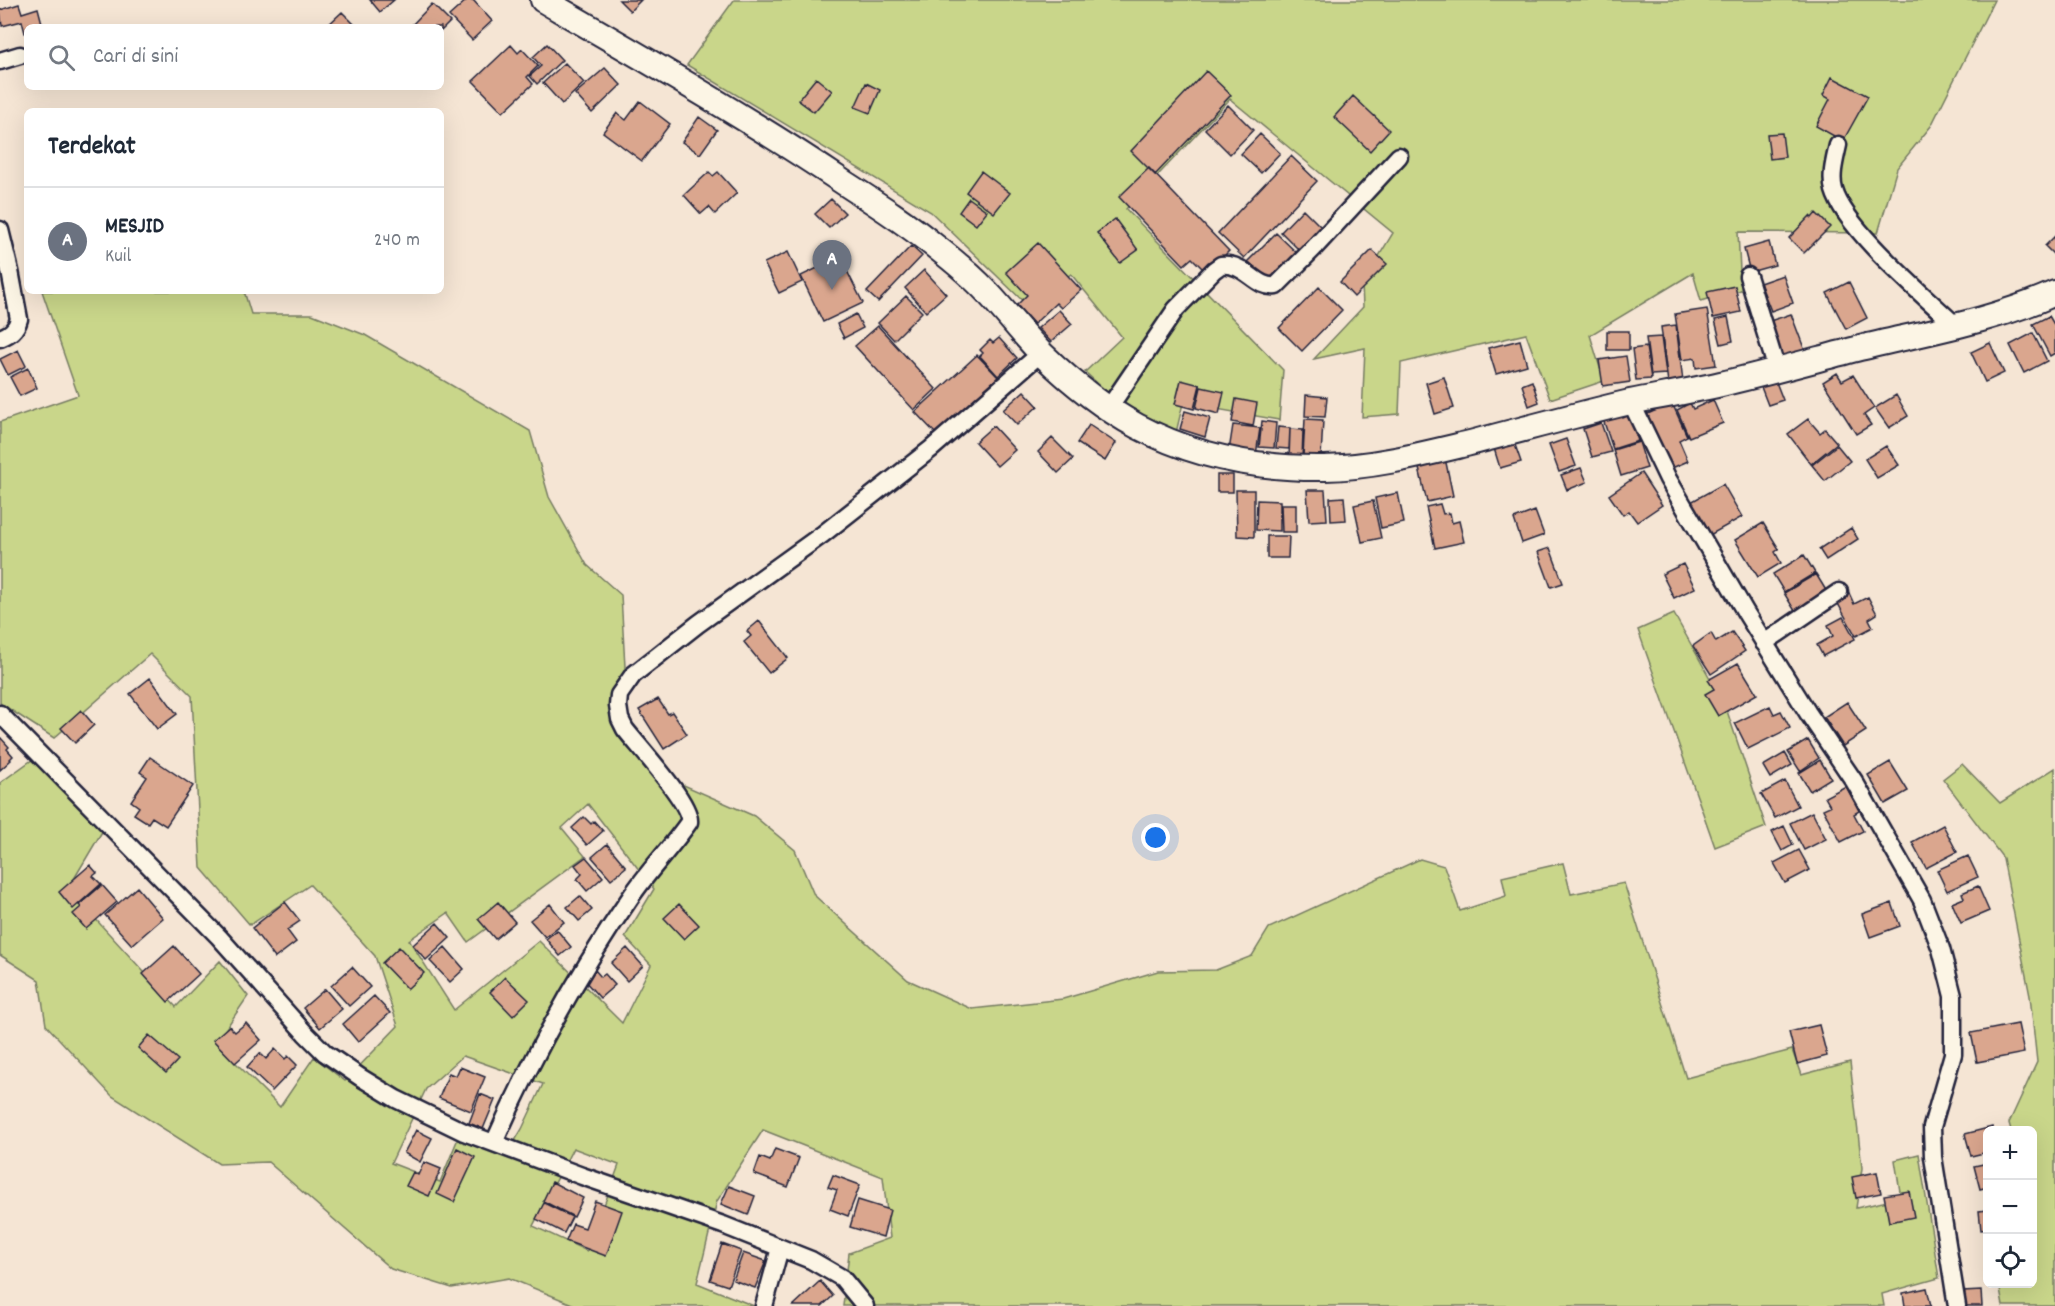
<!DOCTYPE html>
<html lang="id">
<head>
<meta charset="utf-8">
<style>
	:root { --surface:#fff; --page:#f2f2f3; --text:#1f2937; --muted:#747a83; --line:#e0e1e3; --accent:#0b8043 }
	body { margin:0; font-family:Dekko,sans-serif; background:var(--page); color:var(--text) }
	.controls { position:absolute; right:18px; bottom:18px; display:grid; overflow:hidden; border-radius:9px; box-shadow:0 6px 24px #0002 }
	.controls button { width:54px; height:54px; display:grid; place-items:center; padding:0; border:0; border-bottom:2px solid var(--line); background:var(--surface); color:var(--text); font:30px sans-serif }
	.you { position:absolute; left:1156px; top:838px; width:21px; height:21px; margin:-15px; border:4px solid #fff; border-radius:50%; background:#1a73e8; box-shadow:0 0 0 9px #1a73e833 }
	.badge { display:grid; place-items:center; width:39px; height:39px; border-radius:50%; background:var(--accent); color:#fff; font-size:20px; font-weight:700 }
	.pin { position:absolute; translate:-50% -50px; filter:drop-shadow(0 2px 3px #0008) }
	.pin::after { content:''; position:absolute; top:32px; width:21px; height:18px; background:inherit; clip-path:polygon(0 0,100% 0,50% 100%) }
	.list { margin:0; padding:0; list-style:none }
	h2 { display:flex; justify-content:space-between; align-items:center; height:78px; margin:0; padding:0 24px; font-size:26px }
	h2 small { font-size:20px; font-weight:400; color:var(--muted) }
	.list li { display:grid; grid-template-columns:39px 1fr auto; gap:18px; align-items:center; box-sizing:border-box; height:108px; padding:0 24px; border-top:2px solid var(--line) }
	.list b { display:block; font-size:22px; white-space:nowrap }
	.list p { margin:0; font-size:20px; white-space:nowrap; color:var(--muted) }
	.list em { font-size:20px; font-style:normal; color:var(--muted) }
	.icon { flex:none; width:33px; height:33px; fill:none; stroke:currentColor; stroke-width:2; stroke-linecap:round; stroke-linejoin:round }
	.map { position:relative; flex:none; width:2055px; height:1306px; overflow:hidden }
	.search { position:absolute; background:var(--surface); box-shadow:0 6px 24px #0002; left:24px; top:24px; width:420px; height:66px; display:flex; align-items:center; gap:15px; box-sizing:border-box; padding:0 21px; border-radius:9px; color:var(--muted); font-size:22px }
	.panel { position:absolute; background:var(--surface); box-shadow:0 6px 24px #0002; left:24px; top:108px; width:420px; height:186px; border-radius:9px }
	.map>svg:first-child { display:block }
</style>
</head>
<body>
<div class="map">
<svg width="2055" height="1306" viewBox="0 0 2055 1306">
	<rect width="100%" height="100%" fill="#f5e5d4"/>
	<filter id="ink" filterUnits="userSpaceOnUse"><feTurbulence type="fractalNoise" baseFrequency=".0167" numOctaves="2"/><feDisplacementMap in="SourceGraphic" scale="12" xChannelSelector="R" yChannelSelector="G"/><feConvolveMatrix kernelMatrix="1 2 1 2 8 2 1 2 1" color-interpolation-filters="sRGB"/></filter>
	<g filter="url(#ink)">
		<path fill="#c9d68a" stroke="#767c62" stroke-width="1.5" fill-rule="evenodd" d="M734,0H1994L1931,126L1897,168L1878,233L1738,232L1741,290L1701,301L1693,273L1590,335L1604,381L1550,399L1526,334L1401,363L1399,414L1362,417L1365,348L1314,359L1363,307L1362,284L1393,233L1230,99L1126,209L1283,370L1279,420L1183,403L1176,433L1125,408L1085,372L1122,337L1071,274L1027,305L931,212L687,65Z
			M42,291H244L251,314H312L365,335L530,431L549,497L587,565L621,595L625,667L619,711L654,772L754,816L795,850L814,895L908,980L972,1009L1063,999L1158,971L1216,970L1252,956L1269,928L1420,859L1444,866L1460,911L1506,896L1502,877L1563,863L1571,894L1624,883L1686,1078L1792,1050L1801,1075L1850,1062L1862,1168L1856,1208L1901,1198L1895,1160L1919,1154L1939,1278L1882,1294L1884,1306H843L849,1253L890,1238L883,1177L763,1130L717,1201L697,1283L754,1306H577L509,1278L452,1288L391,1269L268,1162L219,1164L112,1096L46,1025L39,980L0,955V783L36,757L103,830L68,889L176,1007L220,961L248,996L216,1043L280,1107L314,1057L345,1081L398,1026L375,956L310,885L250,925L201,868L192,696L150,654L54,738L0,703V422L78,395ZM588,804L654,889L625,937L651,965L622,1023L539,941L454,1010L409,940L448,913L468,942L585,856L562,828ZM463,1056L543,1084L522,1129L506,1156L459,1136L440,1182L391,1163L426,1089ZM573,1148L619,1165L587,1251L533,1226Z
			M1674,614L1725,705L1766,827L1715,847L1638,630Z
			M1962,764L2000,803L2055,768V1306H2003L1999,1284H2032L2033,1262L2035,1261L2032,1249V1130H2011L2009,1123L2037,1062L2030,996L2003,858L1943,779Z"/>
		<path fill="#daa68e" stroke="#22223b" stroke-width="1.5" d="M370,0H394L380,12Z
			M467,0H473L492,21L472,40L449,16Z
			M619,0H641L630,11Z
			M19,4L22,13L38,8L43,27H27V33H25L22,21L2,26L0,10Z
			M432,4L450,22L441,31V27H410Z
			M342,12L357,27H326Z
			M547,44L562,60L537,84L530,76L541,66L533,57Z
			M511,45L518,53L522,49L538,66L527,77L533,84L503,112L473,81Z
			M565,63L584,83L562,104L543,83Z
			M605,68L621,85L592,113L575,94Z
			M1206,71L1231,95L1155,175L1131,151Z
			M1832,77L1868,96L1843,141L1816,126L1830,99L1823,95Z
			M816,78L832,91L814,112L798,100Z
			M866,83L880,90L870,113L855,107Z
			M1353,96L1389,130L1370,151L1334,117Z
			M640,101L670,124L642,161L603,132L617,113L626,120Z
			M1228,105L1253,130L1230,154L1205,129Z
			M699,117L717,130L700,154L682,142Z
			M1782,133L1785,157L1770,159L1767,134Z
			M1260,134L1280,153L1261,173L1241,154Z
			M1291,156L1317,181L1244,258L1218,233Z
			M1149,168L1229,251L1207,273L1192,258L1184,265L1119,197Z
			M981,171L1010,193L994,213L966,192Z
			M709,172L713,176L718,172L737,193L715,214L709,207L701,214L684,195Z
			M969,198L987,211L976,225L959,212Z
			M831,199L845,213L829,228L815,214Z
			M1303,209L1321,227L1299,250L1281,232Z
			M1816,213L1830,227L1804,253L1789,238L1810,216L1812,218Z
			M1115,219L1138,250L1120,263L1097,233Z
			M1276,233L1300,256L1272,284L1248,261Z
			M2055,236V256L2045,246Z
			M1769,242L1775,265L1750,272L1744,249Z
			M1038,243L1081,290L1061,308L1056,303L1034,324L1017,305L1027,295L1006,272Z
			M911,246L922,256L878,302L867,292Z
			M1372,250L1387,264L1354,297L1340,282Z
			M788,252L802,282L779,293L764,263Z
			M840,257L863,303L823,322L801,276Z
			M924,270L946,294L926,312L905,288Z
			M1783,275L1793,303L1771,311L1760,283Z
			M1849,282L1867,318L1846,329L1827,293Z
			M1735,286L1741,312L1713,318L1707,292Z
			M1319,287L1342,310L1302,351L1279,328Z
			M906,296L922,312L894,340L878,323Z
			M1707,309L1716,365L1696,368L1695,358L1682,360L1675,314Z
			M1059,310L1072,324L1051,342L1038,328Z
			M856,314L863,328L844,338L837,324Z
			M1791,314L1805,351L1780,360L1767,322Z
			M2049,316L2055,326V353L2050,356L2033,324Z
			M1728,317L1733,341L1721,344L1715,320Z
			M1676,325L1683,381L1668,383L1661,327Z
			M878,326L936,389L914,410L855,346Z
			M1607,331H1629V350H1607Z
			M2033,333L2047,361L2024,373L2010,345Z
			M1661,337L1666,374L1651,375L1646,338Z
			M999,338L1017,358L998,376L980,356L983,353L980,350L990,340L993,343Z
			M1520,340L1527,365L1496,374L1488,348Z
			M1990,343L2004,373L1985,382L1971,352Z
			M1646,347L1651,379L1636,380L1632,349Z
			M18,350L26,366L8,375L0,359Z
			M977,355L998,377L936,434L915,412Z
			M1626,356L1630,382L1603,386L1599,360Z
			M28,368L37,388L20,396L10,377Z
			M1837,373L1842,381L1853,375L1874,408L1864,415L1871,425L1856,434L1823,382Z
			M1444,377L1454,408L1435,414L1426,383Z
			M1181,380L1200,385L1194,409L1175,404Z
			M1532,381L1539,402L1529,406L1522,385Z
			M1776,382L1783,400L1768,405L1761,387Z
			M1201,387L1224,392L1219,414L1196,408Z
			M1024,391L1038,406L1017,425L1003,410Z
			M1306,395L1327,397L1325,417L1305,416Z
			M1896,395L1908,416L1889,428L1875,408Z
			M1236,399L1257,403L1253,426L1232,422Z
			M1713,400L1723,423L1689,437L1677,410L1690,403L1693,409Z
			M1672,403L1687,436L1679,440L1688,461L1665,471L1641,417Z
			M1621,410L1623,418L1630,415L1638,441L1613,449L1602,416Z
			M1185,411L1210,418L1205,437L1180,429Z
			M1305,419L1323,420L1321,457L1303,456Z
			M1808,419L1820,433L1825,429L1837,443L1811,464L1788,434Z
			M1262,421L1276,423L1274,448L1259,447Z
			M1601,423L1611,452L1592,457L1583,429Z
			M1089,425L1116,443L1105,461L1077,443Z
			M1233,425L1260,428L1256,455L1229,451Z
			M993,426L1015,450L997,466L975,442Z
			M1278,427L1290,428L1289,449L1276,448Z
			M1290,429L1303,430L1302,460L1289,459Z
			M1052,438L1073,459L1058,473L1038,452Z
			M1513,439L1521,462L1500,468L1493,445Z
			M1566,439L1576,466L1559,472L1549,445Z
			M1639,442L1647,468L1621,476L1613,450Z
			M1837,445L1850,461L1825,481L1812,465Z
			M1886,446L1899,465L1877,478L1865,459Z
			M1445,458L1453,496L1427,502L1418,464Z
			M1581,468L1587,482L1567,490L1561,475Z
			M1641,473L1662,505L1637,522L1629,511L1623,515L1609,495Z
			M1217,475H1233V492H1217Z
			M1723,484L1742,517L1708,536L1689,503Z
			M1236,490H1254V537L1237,536Z
			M1307,490H1325L1327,520L1309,521Z
			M1398,493L1404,523L1381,528L1375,498Z
			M1344,497L1346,520L1331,521L1330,498Z
			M1257,500L1280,501V531L1256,530Z
			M1373,501L1381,538L1362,542L1354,505Z
			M1281,504H1296V532H1282Z
			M1440,504L1443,514L1450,513L1452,523L1459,521L1464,542L1435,548L1426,507Z
			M1535,511L1544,535L1522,543L1514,519Z
			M1763,523L1779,549L1775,552L1781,563L1758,577L1735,540Z
			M1851,528L1858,539L1826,560L1819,549Z
			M1267,536H1289L1288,558H1267Z
			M1550,548L1563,583L1551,587L1538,552Z
			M1804,555L1815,573L1784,592L1773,574Z
			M1683,564L1695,588L1674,598L1662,574Z
			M1816,574L1827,592L1795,611L1784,593Z
			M1849,593L1854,604L1868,597L1877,614L1869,619L1873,627L1856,636L1836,600Z
			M1843,617L1855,639L1823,656L1817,645L1833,636L1828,625Z
			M759,621L788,658L769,673L744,642L751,636L747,631Z
			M1732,632L1745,651L1711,674L1693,646L1711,633L1716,642Z
			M1738,663L1757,694L1718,716L1705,694L1714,689L1708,680Z
			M150,678L177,714L157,729L130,694Z
			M658,699L668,714L672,712L687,734L664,749L639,710Z
			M1847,702L1866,731L1843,746L1824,717Z
			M1770,706L1774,714L1781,711L1790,728L1748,749L1735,723Z
			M81,710L94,725L75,743L61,728Z
			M0,737L9,747L7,749L13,756L10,759L11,760L0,770Z
			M1808,740L1819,758L1800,771L1788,752Z
			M1785,753L1792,765L1770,778L1763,766Z
			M150,757L193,786L166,826L152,817L148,823L134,814L139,807L131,801L147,777L140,772Z
			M1820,760L1831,778L1810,791L1799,773Z
			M1890,762L1908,791L1885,804L1868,775Z
			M1785,781L1798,806L1775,818L1761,794Z
			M1846,786L1859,811L1854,814L1863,831L1841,842L1823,809L1830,806L1825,797Z
			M1812,812L1826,839L1804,850L1790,823Z
			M584,817L591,824L594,821L603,831L587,845L572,828Z
			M1943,825L1957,852L1926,868L1912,842Z
			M1784,826L1793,845L1782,851L1772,832Z
			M607,844L626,867L611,879L592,857Z
			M1799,850L1810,870L1785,883L1774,863Z
			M1968,856L1978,877L1947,891L1937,870Z
			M586,857L603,877L587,891L577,879L582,874L575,865Z
			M90,865L97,873L93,876L101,884L73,909L59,892Z
			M102,885L117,902L86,929L73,914L81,907L79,905Z
			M1978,886L1989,911L1961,923L1952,903L1964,898L1962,893Z
			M137,887L163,918L132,945L105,915Z
			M580,896L592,910L579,921L567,907Z
			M285,902L300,921L287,930L296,942L275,958L252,928Z
			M498,902L515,922L495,939L478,919Z
			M1892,903L1900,926L1870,937L1862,914Z
			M550,904L564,922L545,937L530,920Z
			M679,904L699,925L684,939L664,918Z
			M437,923L450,938L426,960L413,945Z
			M557,930L571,947L560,956L546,939Z
			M174,946L199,974L168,1002L143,974Z
			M399,947L424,973L407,989L382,963Z
			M445,947L464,969L450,982L430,961Z
			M627,948L643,966L627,981L611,963Z
			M352,967L370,987L349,1006L331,986Z
			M595,970L601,977L605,974L615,985L600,998L584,980Z
			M505,977L529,1000L513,1016L490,992Z
			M325,989L342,1009L320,1028L303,1008Z
			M374,996L390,1013L358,1042L343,1024Z
			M246,1023L261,1040L235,1063L213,1040L229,1026L235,1032Z
			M2018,1024L2024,1053L1977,1062L1971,1033Z
			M1819,1025L1827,1056L1797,1064L1789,1032Z
			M149,1035L178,1060L166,1073L138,1048Z
			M275,1049L285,1059L288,1056L297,1065L272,1091L247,1067L260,1053L266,1059Z
			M460,1067L485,1077L471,1111L439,1098L449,1073L456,1076Z
			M480,1094L495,1100L483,1129L469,1123Z
			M1992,1127V1130H1988V1152L1971,1156L1965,1134Z
			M416,1130L432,1138L420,1162L404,1153Z
			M457,1148L475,1157L454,1202L437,1194Z
			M775,1149L799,1158L788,1187L754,1174L760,1157L770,1161Z
			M424,1162L441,1169L429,1196L406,1186L413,1172L418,1175Z
			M1988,1163V1187L1980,1189L1974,1166Z
			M1877,1172L1881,1193L1856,1198L1852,1177Z
			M833,1175L860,1185L848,1216L830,1209L837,1190L828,1187Z
			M552,1182L583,1198L574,1217L543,1201Z
			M729,1186L755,1196L748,1215L721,1204Z
			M1909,1191L1914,1217L1889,1222L1884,1195Z
			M858,1200L890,1210L883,1237L850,1227Z
			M595,1201L622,1211L606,1256L566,1241L573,1224L585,1228Z
			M544,1203L572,1217L564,1233L536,1219Z
			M1988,1210V1229L1981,1230L1979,1211Z
			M722,1244L741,1251L728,1286L710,1280Z
			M743,1253L766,1261L755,1288L733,1280Z
			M820,1281L833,1296L822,1306H793Z
			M1927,1288L1931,1306H1905L1903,1293Z
			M1981,1291L1982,1306H1964L1963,1292Z"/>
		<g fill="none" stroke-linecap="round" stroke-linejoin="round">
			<defs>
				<path id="street" d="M0,61L20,55
					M1838,145C1835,159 1830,176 1834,190C1845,229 1925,296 1956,326
					M0,230L10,271L19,319C16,330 10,334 0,338
					M1748,276L1777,370
					M1631,402L1668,479L1746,613L1808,713L1854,781L1922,900L1941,949L1953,996V1054L1932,1127L1933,1157L1957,1306
					M1108,409L1176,309L1214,270L1221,265C1246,262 1255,289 1276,286L1313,249L1399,156
					M1764,643L1839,592
					M0,714L219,937L305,1033L325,1053L360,1077L396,1099L464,1132L582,1176L723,1225L811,1260L842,1278L865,1306
					M494,1143C532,1057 577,975 630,898C648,871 671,848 689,822C692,804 638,746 625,729L620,719L618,706L619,695L633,675L698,624L823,534L931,449L1041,353
					M764,1306L780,1248"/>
				<path id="secondary" d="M543,0C645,59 748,118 846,184C877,204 908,224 936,247C954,261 972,276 987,292C1006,312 1023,335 1043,355C1071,382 1102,407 1137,426C1195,457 1259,469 1325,468C1373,467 1420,455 1466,444C1521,430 1575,415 1630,402C1660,396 1691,391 1721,384C1768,373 1814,360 1860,348C1926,332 1993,321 2055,293"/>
			</defs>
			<use href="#street" stroke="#22223b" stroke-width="21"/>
			<use href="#secondary" stroke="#22223b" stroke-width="28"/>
			<use href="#street" stroke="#fcf5e5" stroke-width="16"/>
			<use href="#secondary" stroke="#fcf5e5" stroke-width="24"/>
		</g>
	</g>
</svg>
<div class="controls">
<button>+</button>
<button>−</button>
<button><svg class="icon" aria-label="locate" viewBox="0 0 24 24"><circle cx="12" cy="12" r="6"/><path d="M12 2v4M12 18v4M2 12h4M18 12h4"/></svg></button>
</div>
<div class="you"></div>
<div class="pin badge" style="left:832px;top:290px;background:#6b7280">A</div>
<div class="search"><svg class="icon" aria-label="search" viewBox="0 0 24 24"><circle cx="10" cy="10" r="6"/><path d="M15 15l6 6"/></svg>Cari di sini</div>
<section class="panel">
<h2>Terdekat<small></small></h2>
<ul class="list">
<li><span class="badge" style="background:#6b7280">A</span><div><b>MESJID</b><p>Kuil</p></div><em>240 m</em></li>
</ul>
</section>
</div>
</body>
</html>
